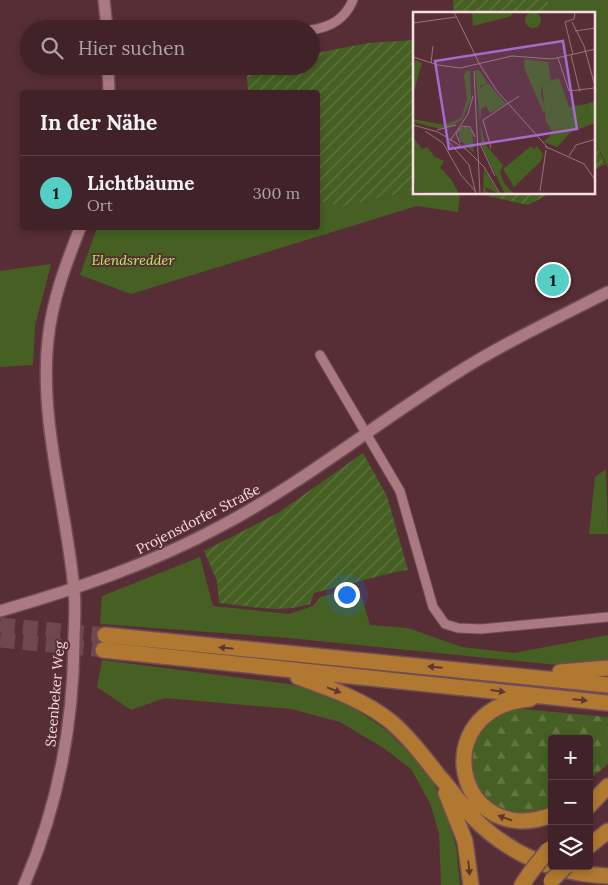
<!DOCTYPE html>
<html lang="de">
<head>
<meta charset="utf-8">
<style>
	:root { --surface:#412228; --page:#4c2f34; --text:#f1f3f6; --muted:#aea4a8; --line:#5a3f45; --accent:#55cec6 }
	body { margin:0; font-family:Lora,serif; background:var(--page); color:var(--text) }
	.controls { position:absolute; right:15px; bottom:15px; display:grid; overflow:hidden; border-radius:5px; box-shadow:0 2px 8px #0003 }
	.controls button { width:45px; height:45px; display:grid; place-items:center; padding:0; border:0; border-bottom:1px solid var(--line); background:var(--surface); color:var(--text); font:25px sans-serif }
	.you { position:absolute; left:346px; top:594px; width:18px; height:18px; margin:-12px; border:4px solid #fff; border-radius:50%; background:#1a73e8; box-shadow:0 0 0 8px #1a73e833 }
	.badge { display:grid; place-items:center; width:32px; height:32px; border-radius:50%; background:var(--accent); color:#111; font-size:16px; font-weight:700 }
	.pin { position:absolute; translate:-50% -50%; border:2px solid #fff; box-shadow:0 1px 5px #0006 }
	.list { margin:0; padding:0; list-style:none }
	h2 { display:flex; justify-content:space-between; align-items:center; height:65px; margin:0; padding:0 20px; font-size:21px }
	h2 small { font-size:16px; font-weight:400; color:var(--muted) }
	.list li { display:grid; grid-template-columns:32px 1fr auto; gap:15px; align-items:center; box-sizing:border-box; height:75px; padding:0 20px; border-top:1px solid var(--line) }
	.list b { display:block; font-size:19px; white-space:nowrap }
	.list p { margin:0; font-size:16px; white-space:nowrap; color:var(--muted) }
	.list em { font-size:16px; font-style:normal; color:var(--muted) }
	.icon { flex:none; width:28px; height:28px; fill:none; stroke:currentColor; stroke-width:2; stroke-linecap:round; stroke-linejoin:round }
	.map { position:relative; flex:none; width:608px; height:885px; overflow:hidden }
	.search { position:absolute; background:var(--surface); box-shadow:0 2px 8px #0003; left:20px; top:20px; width:300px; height:55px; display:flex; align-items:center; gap:12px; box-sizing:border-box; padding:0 18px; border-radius:28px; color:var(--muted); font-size:19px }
	.panel { position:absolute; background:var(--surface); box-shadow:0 2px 8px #0003; left:20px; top:90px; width:300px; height:140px; border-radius:5px }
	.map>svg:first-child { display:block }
</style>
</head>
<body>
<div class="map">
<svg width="608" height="885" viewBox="0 0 608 885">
	<defs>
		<pattern id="forest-firs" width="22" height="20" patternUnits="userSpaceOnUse" patternTransform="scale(1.25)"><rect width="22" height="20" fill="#456022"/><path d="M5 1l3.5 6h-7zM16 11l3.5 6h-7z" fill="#617642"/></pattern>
		<pattern id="garden-furrows" width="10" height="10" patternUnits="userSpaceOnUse" patternTransform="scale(1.25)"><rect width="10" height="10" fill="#456022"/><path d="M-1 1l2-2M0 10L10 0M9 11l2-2" fill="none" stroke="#617642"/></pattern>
	</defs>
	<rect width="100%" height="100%" fill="#572e35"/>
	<path fill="#456022" d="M548,0H608V168L594,138V14H550Z
		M414,190V194H460L458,212L417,206L131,294L80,275L97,228H318V201L341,207Z
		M51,264L35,326L33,365L0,367V271Z
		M606,469L608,534H589L595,477Z
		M200,557L213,606L289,614L313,606L320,597L359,588L370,625L408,628L462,647L514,653L608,635V662L558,665L289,638L100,624L102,596Z
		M102,660L289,684L341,699L386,730L424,767L439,793L456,846L460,885H441L439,833L430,803L411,769L385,749L340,722L291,709L165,698L131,710L97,687Z"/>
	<path fill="url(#forest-firs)" d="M512,708L608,717V764L589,780V739H552V807C537,813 514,817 500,809C469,792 459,745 488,721C495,716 504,712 512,708Z"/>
	<path fill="url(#garden-furrows)" d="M453,0H548L550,14H454Z
		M414,40V190L341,207L318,201V92H248L246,66H311V54L368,43Z
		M594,138L605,164L594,170Z
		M480,194H549L528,205Z
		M363,453L387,496L408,570L395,572L314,593L310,604C281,614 249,606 219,603L217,581L204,551L278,513Z"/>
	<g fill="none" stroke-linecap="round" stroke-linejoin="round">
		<path stroke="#6f484f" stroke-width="15" stroke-dasharray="15 8" stroke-linecap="butt" d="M0,625L105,635
			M0,640L103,650"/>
		<defs>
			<path id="street" d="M311,30C331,27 345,19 353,0
				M320,355L400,491L433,607L445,624L458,628L481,629L608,617"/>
			<path id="secondary" d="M104,0L107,29
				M108,66L109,92
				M0,611C76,589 151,564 221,526C304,482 376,423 455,374C504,343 557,318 608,292
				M24,885C58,807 73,727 74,643C74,626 76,608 74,590C67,510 39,421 48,340C52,300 66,264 80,228"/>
			<path id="highway" d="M105,635L608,685
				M103,650L608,703
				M560,672L608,668
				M298,677C331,689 362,699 390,721C409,737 423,756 438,775C453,792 466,812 483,827C518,858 561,874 608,876
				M530,699C424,708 456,851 552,815
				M446,793L465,841L471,885
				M589,806L608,786
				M589,846L608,831
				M522,885L530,873"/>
		</defs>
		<use href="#street" stroke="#704c54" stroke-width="11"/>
		<use href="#secondary" stroke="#704c54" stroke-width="14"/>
		<use href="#highway" stroke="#704c54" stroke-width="18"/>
		<use href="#street" stroke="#aa7981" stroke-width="9"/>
		<use href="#secondary" stroke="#aa7981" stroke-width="11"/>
		<use href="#highway" stroke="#b07831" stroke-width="15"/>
		<defs>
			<path id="highway-bridge" d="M530,873L549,849
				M551,881L566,866"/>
		</defs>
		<use href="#highway-bridge" stroke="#704c54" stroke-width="18" stroke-linecap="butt"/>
		<use href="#highway-bridge" stroke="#b07831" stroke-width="15"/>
	</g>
	<defs><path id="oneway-solid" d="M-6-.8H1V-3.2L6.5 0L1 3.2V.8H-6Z" transform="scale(1.25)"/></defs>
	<g fill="#603535">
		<use href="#oneway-solid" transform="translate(226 648) rotate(-174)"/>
		<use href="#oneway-solid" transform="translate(435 667) rotate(-175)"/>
		<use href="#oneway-solid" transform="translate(334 690) rotate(21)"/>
		<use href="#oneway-solid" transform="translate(498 691) rotate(8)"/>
		<use href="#oneway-solid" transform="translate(580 700) rotate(5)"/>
		<use href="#oneway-solid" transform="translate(505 818) rotate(-161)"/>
		<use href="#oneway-solid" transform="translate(469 868) rotate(84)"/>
	</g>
	<g text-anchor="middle" stroke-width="4" stroke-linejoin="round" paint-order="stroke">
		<g font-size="14" font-style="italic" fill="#b3f557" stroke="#572e35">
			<text x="133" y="265">Elendsredder</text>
		</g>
		<g font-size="14" fill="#f8dde0" stroke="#572e35">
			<text transform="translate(198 519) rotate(-27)" y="5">Projensdorfer Straße</text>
			<text transform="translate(55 694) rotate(-85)" y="5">Steenbeker Weg</text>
		</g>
	</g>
	<g transform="translate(413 12)">
		<rect width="182" height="182" fill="#572e35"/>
		<path d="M112 8a8 8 0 1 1 16 0a8 8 0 1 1-16 0ZM112,47L135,50L138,68L129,71L128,83L133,100H130L111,55ZM3,48L9,51L0,83V54ZM62,58H66L74,71L67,74L73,94L68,97L67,111L72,132L90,153L87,160L91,171L100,181L107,182H92L69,134ZM53,59H57L58,87L49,108L38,114L27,117L0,110V107L32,113L48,106L54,87L51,64ZM182,89V111L158,120L144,135L131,130L140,120L169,106L175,98L173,92ZM118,134L121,137L124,134L130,142L128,149L101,175L90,157ZM0,139L31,159L46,182L2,180ZM71,157L86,182L72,175L73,179L81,182H70Z" fill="#456022"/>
		<path d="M59,0H99V2L96,5L60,14ZM52,114L59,119L61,141L46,127V118Z" fill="#456022"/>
		<path d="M146,66L156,95L173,92L175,98L169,106L140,120L133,110L129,71ZM75,71L93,92L77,101L68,84V75ZM0,125L9,137L14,135L22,145L31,149L27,156L38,167L46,182H22L27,179L26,166L21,162L18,165L24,166L26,174L15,179L8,171L13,164L5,168L0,166Z" fill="#456022"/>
		<path fill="none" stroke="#977479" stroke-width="1" d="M41,0L67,53M159,10L171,34L183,78M0,11L43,5M162,19L183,16M158,43L167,80M160,43L152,10L161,7L162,0M0,45L25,53L47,56L99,44L139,47L183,37M145,46L156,79L181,76M18,51L20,34M67,53L84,79L136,137L132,134M61,59L67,182M0,113L25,120L54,138L71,155L87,182M24,118L43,113M12,119L30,131L48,163L63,180M35,129L56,153L63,182M37,129L55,102L60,84M47,131L43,122L49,114L57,115L62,125M67,132L82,164M78,136L70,108L106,84M136,136L171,152L183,169M156,144L163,133L183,127M127,179L133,138"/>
		<path fill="#a76acb" fill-opacity="0.15" stroke="#a76acb" stroke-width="2.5" d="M150,29L164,117L36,137L22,49Z"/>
		<rect width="182" height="182" fill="none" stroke="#f8dde0" stroke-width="2.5"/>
	</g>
</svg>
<div class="controls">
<button>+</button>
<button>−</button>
<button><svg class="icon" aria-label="layers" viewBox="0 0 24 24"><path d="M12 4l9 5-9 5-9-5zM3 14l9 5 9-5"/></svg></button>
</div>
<div class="you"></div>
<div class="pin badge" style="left:553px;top:280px">1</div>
<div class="search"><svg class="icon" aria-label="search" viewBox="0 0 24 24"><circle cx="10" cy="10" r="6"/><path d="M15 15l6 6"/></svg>Hier suchen</div>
<section class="panel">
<h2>In der Nähe<small></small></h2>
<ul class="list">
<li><span class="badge">1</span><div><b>Lichtbäume</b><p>Ort</p></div><em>300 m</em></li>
</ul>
</section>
</div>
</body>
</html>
